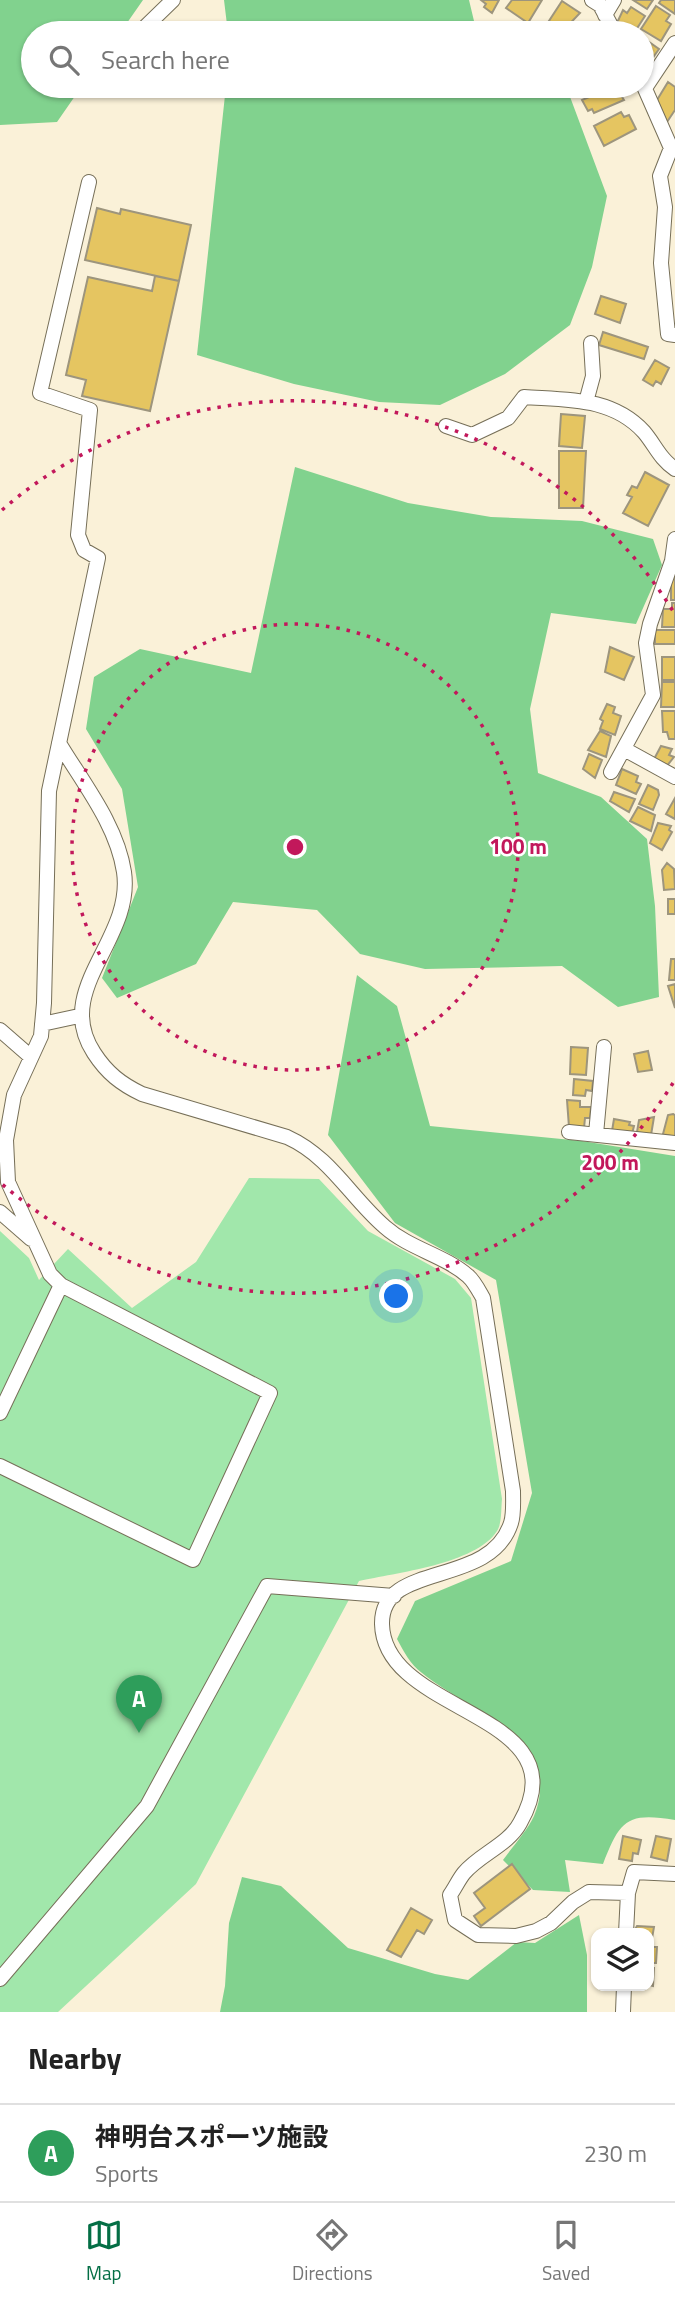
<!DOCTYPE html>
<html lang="en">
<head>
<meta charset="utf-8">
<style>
	:root { --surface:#fff; --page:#f2f2f2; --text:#222; --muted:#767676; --line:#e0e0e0; --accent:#046e45 }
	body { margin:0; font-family:"Titillium Web","Noto Sans JP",sans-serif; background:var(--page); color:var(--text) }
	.controls { position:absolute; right:21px; bottom:21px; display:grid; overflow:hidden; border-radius:14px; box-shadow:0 2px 5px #0004 }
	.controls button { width:63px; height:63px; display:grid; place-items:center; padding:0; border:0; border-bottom:2px solid var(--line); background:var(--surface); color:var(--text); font:35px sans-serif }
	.you { position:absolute; left:397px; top:1297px; width:24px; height:24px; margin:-18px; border:5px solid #fff; border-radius:50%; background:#1a73e8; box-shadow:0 0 0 10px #1a73e833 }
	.badge { display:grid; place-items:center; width:46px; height:46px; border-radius:50%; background:var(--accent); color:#fff; font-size:23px; font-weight:700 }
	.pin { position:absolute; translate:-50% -58px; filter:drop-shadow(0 2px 4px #0008) }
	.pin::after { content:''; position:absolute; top:37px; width:24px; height:21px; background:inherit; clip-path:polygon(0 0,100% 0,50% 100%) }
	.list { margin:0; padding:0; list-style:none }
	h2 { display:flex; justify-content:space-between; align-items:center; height:91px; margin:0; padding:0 28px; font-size:30px }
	h2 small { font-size:23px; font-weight:400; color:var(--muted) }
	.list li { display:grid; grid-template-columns:46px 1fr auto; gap:21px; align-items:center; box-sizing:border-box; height:98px; padding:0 28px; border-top:2px solid var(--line) }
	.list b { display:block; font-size:26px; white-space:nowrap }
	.list p { margin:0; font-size:23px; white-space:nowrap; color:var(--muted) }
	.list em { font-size:23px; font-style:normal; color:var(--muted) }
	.icon { flex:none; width:38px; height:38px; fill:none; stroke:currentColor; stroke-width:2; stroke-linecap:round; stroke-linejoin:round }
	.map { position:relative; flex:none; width:675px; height:2012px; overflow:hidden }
	.search { position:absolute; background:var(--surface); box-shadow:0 2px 5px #0004; left:21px; right:21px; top:21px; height:77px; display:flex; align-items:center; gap:18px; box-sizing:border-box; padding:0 24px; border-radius:38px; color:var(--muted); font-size:26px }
	.sheet { height:189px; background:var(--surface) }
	nav { display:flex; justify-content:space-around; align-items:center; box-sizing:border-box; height:98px; border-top:2px solid var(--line); background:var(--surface); font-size:19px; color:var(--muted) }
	nav a { display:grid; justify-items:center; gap:4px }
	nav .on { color:var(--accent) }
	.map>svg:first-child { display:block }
</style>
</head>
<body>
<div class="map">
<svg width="675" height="2012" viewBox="0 0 675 2012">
	<rect width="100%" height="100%" fill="#faf1d8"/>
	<path fill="#a1e7ab" d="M249,1178L319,1179L368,1231L455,1279L471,1298L502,1499C501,1508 502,1524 497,1531C476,1564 395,1573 359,1581L196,1884L58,2012H0V1231L29,1258L39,1280L68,1249L132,1308L196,1262Z"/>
	<path fill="#81d28e" d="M0,0H143L120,33H33V86H82L57,122L0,125Z
		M224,0H469L474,21L505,33H228Z
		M226,86H566L607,196L592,267L570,325L505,374L440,405L379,402L294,384L197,355Z
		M295,467L408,503L491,517L582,521L653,539L662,565L636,624L551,613L530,709L538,773L601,797L647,839L655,906L659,997L618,1007L562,966L425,969L360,954L317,910L233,902L196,964L117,998L102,978L138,887L122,789L86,729L94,677L140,649L251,673Z
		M357,975L397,1006L430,1126L582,1141L675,1156V1820C627,1812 620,1820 603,1864L565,1860L570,1892L533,1890L503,1860C513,1846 527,1831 534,1816C565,1744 465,1708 422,1673C410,1664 404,1652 397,1639L415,1601L511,1561L532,1493L496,1280L395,1223L328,1135Z
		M242,1877L281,1886L348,1948L435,1974L468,1980L517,1942L535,1943L579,1915L587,1955V2012H220L225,1986L229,1923Z"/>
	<path fill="#e5c561" stroke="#9d957d" stroke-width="2" d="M481,0H499L492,13L484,7L486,4Z
		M512,0H542L528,23L506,8Z
		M633,0H653L647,9Z
		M661,0H675V14L659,3Z
		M562,1L580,13L561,33L547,24Z
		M656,6L670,15L666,21L671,24L661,41L641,29Z
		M631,7L645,16L634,33L616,25L623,10L627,13Z
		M642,37L659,49L647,66L642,63Z
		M668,82L675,87V110L667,122L657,100Z
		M573,86H594L577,95Z
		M615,86L624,100L594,113L592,109L588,111L582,100Z
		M621,112L624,117L629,115L636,129L604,146L594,126Z
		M97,208L120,214L121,209L191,225L179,281L85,260Z
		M155,276L179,281L150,411L82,396L86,380L66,375L88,277L152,291Z
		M601,296L626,304L620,323L595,314Z
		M603,332L648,347L644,359L599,345Z
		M655,360L669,368L661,384L656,381L653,386L643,380Z
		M561,414L585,416L582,448L559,446Z
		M559,451H586L583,508H559Z
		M645,472L669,485L648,526L623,513L632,497L627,495L632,486L637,488Z
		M675,567V600H671V576H675Z
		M672,603H675V627H662L663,609H672Z
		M655,630H675V644H655Z
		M610,647L634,657L624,680L605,672Z
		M662,657H675V680H662Z
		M662,682H675V707H661Z
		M607,704L615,707L613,713L621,716L615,735L600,729L603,721L600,719Z
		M662,711H675V739H669L667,732H663Z
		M600,731L611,736L606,757L588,750Z
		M661,746L672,749L669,755L674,757L666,767L653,761Z
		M589,754L602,760L595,778L583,769Z
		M622,769L638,776L636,782L641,784L636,794L616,785Z
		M648,785L658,790L659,795L653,810L639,804Z
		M614,792L635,799L629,812L610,801Z
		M675,798V819L666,814Z
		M638,807L655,815L651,831L630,821Z
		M658,823L671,826L669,830L672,832L662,850L650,843Z
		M667,863L674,869L675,889L664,890L662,870Z
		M668,899H675V914H668Z
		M671,959H675V980H669Z
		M675,984V1008L668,986Z
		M571,1047L588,1048L586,1075L570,1074Z
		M648,1051L652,1070L638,1072L634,1054Z
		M574,1079L593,1081L592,1091L586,1090L585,1096L573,1095Z
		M567,1100L580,1101V1107H591L590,1118H585L584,1128L569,1127Z
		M673,1114L675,1115V1137L663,1134L668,1115Z
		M654,1117L651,1135L637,1132L639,1120Z
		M614,1119L630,1122L629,1125L634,1126L632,1134L612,1131Z
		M623,1836L641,1840L638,1854L633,1853L632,1861L619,1859Z
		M656,1836L671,1839L667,1861L651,1857Z
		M512,1864L530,1889L481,1926L474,1916L485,1908L474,1893Z
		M411,1908L432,1920L424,1934L417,1930L401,1957L387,1950Z
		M637,1926L654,1927L651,1944L649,1933H633Z
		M649,1947H657L656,1963H649V1967Z
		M649,1968H654L653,1986L649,1985Z"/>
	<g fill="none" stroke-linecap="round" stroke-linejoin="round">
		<defs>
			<path id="minor" d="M592,0L600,5L615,33
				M605,15L614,0
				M139,33L173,0
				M642,82L671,148L660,176L665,207L661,263L668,334L675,335
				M645,88L675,43
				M586,402L593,376L591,343
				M446,426L472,435L508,418L524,397C567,400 612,397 644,432C655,445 660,459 675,469
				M59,743C83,783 117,825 124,872C134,940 52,989 94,1053C107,1073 121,1084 142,1094L287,1137C331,1157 350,1197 385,1227C410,1249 444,1255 468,1276C474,1281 479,1291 483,1298L513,1491C513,1501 514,1514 511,1523C490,1589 381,1560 382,1624C384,1716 584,1711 520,1823C508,1845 480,1854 464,1873C459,1879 455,1888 450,1895L455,1920L478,1935L516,1936L536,1931L551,1923L573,1902L589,1892L628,1893
				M624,749L675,777
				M611,772L653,695L646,643L650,624L672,561L675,539
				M42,1024L79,1016
				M0,1030L31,1057
				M569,1132L675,1143
				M596,1134L604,1047
				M0,1212L31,1239
				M0,1413L61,1285L50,1274L8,1182L6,1140L14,1095L41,1036L44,1003L49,791L98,558L84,550L78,535L90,410L40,393L89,182
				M0,1466L193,1560L270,1393L61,1285
				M626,1933L628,1893L634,1872L675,1874
				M0,1979L147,1806L267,1586L394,1596
				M623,2012L624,1986"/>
		</defs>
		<use href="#minor" stroke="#766f58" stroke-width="16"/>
		<use href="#minor" stroke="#fff" stroke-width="14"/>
	</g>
	<g fill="none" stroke="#c2185b" stroke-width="3.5" stroke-dasharray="3.5 7">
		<circle cx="295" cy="847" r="223"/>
		<path d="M673 1083A446 446 0 0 1 2 1184M2 510A446 446 0 0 1 673 611"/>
	</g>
	<circle cx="295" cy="847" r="10" fill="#c2185b" stroke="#fff" stroke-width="3.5"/>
	<g font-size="21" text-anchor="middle" font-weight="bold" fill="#c2185b" stroke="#fff" stroke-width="5" stroke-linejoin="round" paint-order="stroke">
		<text x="518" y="854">100 m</text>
		<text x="610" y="1170">200 m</text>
	</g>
</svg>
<div class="controls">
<button><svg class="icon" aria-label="layers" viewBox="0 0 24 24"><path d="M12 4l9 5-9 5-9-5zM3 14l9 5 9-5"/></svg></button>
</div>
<div class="you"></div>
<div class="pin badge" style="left:139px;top:1733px;background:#2e9e5b">A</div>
<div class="search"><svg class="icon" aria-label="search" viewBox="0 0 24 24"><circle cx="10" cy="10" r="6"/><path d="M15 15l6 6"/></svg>Search here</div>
</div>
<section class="sheet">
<h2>Nearby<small></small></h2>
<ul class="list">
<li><span class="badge" style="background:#2e9e5b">A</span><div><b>神明台スポーツ施設</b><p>Sports</p></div><em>230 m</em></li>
</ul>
</section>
<nav>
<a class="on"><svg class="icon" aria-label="map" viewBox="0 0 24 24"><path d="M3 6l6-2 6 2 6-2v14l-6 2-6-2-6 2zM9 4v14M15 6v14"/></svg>Map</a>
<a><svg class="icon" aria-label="directions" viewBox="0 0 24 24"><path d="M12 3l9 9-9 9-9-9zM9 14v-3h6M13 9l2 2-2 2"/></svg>Directions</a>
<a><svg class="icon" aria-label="saved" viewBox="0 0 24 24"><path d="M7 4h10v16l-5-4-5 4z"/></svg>Saved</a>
</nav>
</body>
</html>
